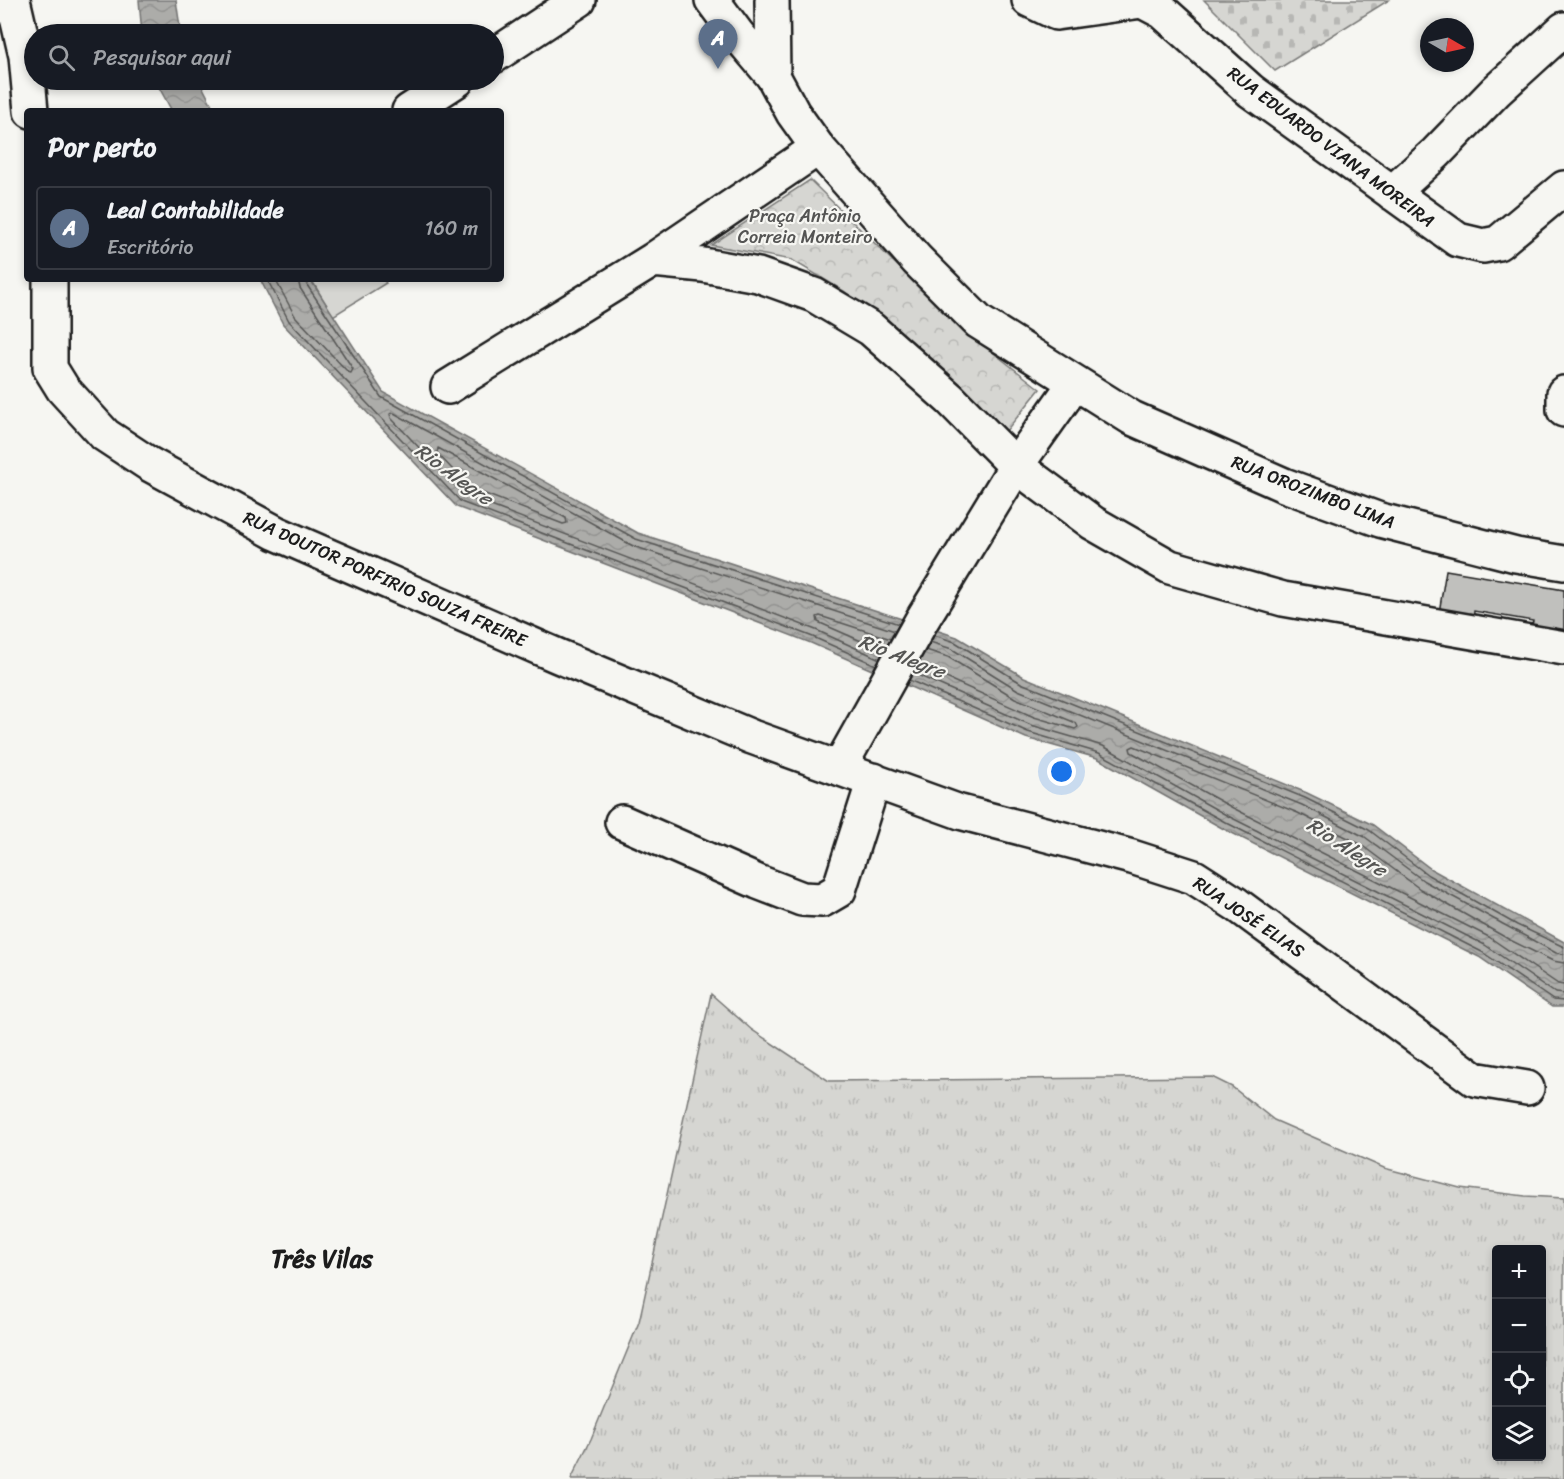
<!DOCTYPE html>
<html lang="pt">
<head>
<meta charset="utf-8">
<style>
	:root { --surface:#171b24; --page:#20242c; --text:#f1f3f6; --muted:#9ea1a6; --line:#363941; --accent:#d1495b }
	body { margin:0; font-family:Sriracha,sans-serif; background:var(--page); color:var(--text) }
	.controls { position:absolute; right:18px; bottom:18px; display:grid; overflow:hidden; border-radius:6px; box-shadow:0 3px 9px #0003 }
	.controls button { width:54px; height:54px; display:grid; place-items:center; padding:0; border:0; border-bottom:2px solid var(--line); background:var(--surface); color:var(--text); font:30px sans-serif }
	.compass { position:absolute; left:1420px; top:18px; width:54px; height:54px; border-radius:50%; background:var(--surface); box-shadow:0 3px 9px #0003; rotate:99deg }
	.you { position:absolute; left:1062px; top:772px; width:21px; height:21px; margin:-15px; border:4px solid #fff; border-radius:50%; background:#1a73e8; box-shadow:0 0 0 9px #1a73e833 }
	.badge { display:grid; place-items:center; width:39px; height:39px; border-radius:50%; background:var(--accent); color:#fff; font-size:20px; font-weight:700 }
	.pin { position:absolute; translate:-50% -50px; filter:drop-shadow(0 2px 3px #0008) }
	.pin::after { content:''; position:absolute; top:32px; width:21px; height:18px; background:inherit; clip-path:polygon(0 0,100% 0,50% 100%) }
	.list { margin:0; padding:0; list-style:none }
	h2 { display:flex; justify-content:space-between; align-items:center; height:78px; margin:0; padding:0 24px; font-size:26px }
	h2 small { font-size:20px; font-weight:400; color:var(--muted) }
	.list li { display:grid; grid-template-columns:39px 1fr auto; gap:18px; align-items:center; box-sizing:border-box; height:84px; margin:0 12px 12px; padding:0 12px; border:2px solid var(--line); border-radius:6px }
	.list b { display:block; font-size:22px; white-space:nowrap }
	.list p { margin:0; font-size:20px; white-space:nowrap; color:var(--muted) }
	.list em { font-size:20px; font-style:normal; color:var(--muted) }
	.icon { flex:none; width:33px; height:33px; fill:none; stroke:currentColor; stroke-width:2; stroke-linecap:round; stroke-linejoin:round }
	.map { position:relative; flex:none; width:1564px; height:1479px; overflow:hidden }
	.search { position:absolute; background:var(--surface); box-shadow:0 3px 9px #0003; left:24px; top:24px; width:480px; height:66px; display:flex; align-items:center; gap:15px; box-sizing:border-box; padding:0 21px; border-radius:33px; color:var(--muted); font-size:22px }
	.panel { position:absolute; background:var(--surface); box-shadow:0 3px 9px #0003; left:24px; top:108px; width:480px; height:174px; border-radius:6px }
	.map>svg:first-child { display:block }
</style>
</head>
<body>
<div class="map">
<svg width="1564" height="1479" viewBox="0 0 1564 1479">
	<defs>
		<pattern id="grass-tufts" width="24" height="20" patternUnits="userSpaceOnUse" patternTransform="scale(1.5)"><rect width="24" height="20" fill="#d6d6d2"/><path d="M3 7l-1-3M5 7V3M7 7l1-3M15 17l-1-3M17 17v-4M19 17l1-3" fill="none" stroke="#b7b7b4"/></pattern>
		<pattern id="cemetery-stones" width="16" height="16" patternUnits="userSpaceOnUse" patternTransform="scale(1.5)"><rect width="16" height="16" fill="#d6d6d2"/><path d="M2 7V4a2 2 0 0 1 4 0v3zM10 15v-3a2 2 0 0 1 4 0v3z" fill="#b7b7b4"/></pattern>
		<pattern id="park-crowns" width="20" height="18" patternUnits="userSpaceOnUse" patternTransform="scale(1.5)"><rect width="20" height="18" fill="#d6d6d2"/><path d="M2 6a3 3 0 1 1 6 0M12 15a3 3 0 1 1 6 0" fill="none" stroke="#b7b7b4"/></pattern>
		<pattern id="water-waves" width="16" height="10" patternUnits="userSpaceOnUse" patternTransform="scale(1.5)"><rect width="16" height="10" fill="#acaca9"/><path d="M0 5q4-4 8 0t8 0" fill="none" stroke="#939391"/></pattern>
	</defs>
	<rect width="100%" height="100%" fill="#f6f6f2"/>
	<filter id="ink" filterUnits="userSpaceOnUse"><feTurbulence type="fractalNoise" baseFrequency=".0167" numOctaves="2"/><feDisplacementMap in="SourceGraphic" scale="12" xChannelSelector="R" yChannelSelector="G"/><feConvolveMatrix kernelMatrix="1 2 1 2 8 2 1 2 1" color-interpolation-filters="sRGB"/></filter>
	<g filter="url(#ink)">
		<path fill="url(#grass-tufts)" stroke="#797977" stroke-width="1.5" fill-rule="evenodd" d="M711,994L752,1030L829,1081L1212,1077L1232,1087L1274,1120L1384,1168L1460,1188L1525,1196L1564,1198V1479H571L591,1439L639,1322ZM1496,1250H1542V1456H1496Z"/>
		<path fill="url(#cemetery-stones)" stroke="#797977" stroke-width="1.5" d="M1204,0H1389L1275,71Z"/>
		<path fill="url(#park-crowns)" stroke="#797977" stroke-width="1.5" d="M810,180L959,326L1040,389L1006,431L907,340L844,291L792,260L711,245Z"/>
		<path fill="#d6d6d2" stroke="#797977" stroke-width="1.5" d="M311,279H383L386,283L333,316Z"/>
		<path fill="url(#water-waves)" stroke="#727271" stroke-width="1.5" d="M139,0H176L181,34H142Z
			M155,80H199L215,111H172Z
			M260,279H310L383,392L638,533L957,637L1024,677L1307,793L1373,825L1431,869L1564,942V1007H1552L1479,957L1222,828L1097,758L1026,738L811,643L457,507L283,324Z"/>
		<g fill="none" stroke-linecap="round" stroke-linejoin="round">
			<path stroke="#565654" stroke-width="1.5" d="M267,279L289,321L461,502L813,637L876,665
				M275,279L295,316L348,372L351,373L353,369L300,288L298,279
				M306,279L307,285L381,397L636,539L899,624
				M438,448L566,518L567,523L563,524L470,488L437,453Z
				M934,635L955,642L1021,683L1305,798L1369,830L1428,875L1517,925L1564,947
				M930,642L952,649L1018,690L1302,805L1365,837L1424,881L1556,953L1564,954
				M884,651L818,622L817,617L820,616L891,639
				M880,659L816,630L465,496L391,418L390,414L394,413L633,546L895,631
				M917,665L1034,717L1075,729L1078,727L1076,723L1015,698L948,657L926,650
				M913,673L1031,725L1103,746L1228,816L1485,945L1555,993L1564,994
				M909,680L1028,732L1099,753L1225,822L1482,952L1553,1000L1564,1001
				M1564,963L1553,961L1510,940L1420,889L1360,844L1298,813L1134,746L1130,748L1131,752L1233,808L1489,937L1558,984L1564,985"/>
		</g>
		<path fill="#c0c0bd" stroke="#1c1c1c" stroke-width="1.5" d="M1446,570L1564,590V634L1531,628L1533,621L1474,611L1472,625L1438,619Z"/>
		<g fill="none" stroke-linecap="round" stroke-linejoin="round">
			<defs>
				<path id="minor" d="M13,0L26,56L31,111
					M712,0L738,35L773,76
					M1029,0L1056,13L1142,1L1163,12L1251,91L1458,240L1483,246L1498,243L1564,188
					M494,56L579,0
					M409,111L457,80
					M1392,193L1436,153L1496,91L1564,29
					M653,260L703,265L758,275L814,295L871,329L950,399L1016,466L1093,523L1170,567L1283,599L1564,648
					M50,279V368L63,389L105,435L149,464L276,533L558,656L752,737L960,812L1132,857L1194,877L1236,904L1474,1079L1527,1088
					M448,387L653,260L818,148
					M1564,393V410
					M839,768L922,620L1016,466L1075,383
					M622,822L758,882L802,899L822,900L839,890L874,780"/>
				<path id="major" d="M772,0L773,76L793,113L818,148L917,260L979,322L1132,418L1284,485L1380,520L1516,555L1564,563"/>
			</defs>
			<use href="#minor" stroke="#1c1c1c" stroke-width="38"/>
			<use href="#major" stroke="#1c1c1c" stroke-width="38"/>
			<use href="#minor" stroke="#f6f6f2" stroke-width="33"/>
			<use href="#major" stroke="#f6f6f2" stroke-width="33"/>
		</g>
	</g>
	<g text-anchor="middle" stroke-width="4.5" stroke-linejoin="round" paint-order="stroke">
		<g font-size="18" fill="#1c1c1c" stroke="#f6f6f2">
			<text transform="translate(1331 147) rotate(37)" y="6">RUA EDUARDO VIANA MOREIRA</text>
			<text transform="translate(1313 492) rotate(21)" y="6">RUA OROZIMBO LIMA</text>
			<text transform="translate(385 579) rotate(24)" y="6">RUA DOUTOR PORFIRIO SOUZA FREIRE</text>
			<text transform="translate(1249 917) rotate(34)" y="6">RUA JOSÉ ELIAS</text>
		</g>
		<g font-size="18" fill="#545453" stroke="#f6f6f2">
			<text x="805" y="222">Praça Antônio<tspan x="805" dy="21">Correia Monteiro</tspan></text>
		</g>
		<g font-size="20" font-style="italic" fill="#565654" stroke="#f6f6f2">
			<text transform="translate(454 474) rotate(36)" y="7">Rio Alegre</text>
			<text transform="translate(902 656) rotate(21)" y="7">Rio Alegre</text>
			<text transform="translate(1347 847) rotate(33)" y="7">Rio Alegre</text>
		</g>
		<g font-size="24" font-weight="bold" fill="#1c1c1c" stroke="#f6f6f2">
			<text x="322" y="1267">Três Vilas</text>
		</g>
	</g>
</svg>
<div class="controls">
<button>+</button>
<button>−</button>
<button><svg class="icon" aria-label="locate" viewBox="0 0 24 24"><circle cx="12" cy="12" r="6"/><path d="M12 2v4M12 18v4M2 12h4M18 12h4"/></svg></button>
<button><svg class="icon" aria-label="layers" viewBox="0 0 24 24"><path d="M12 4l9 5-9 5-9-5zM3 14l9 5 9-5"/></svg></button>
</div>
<svg class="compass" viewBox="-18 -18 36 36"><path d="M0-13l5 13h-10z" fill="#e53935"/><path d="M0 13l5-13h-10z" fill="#9ea1a6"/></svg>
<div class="you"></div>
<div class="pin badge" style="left:718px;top:69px;background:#5c6f8a">A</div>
<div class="search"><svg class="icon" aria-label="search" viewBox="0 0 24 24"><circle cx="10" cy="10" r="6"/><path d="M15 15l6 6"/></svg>Pesquisar aqui</div>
<section class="panel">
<h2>Por perto<small></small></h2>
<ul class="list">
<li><span class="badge" style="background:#5c6f8a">A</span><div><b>Leal Contabilidade</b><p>Escritório</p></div><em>160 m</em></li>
</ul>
</section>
</div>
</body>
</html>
